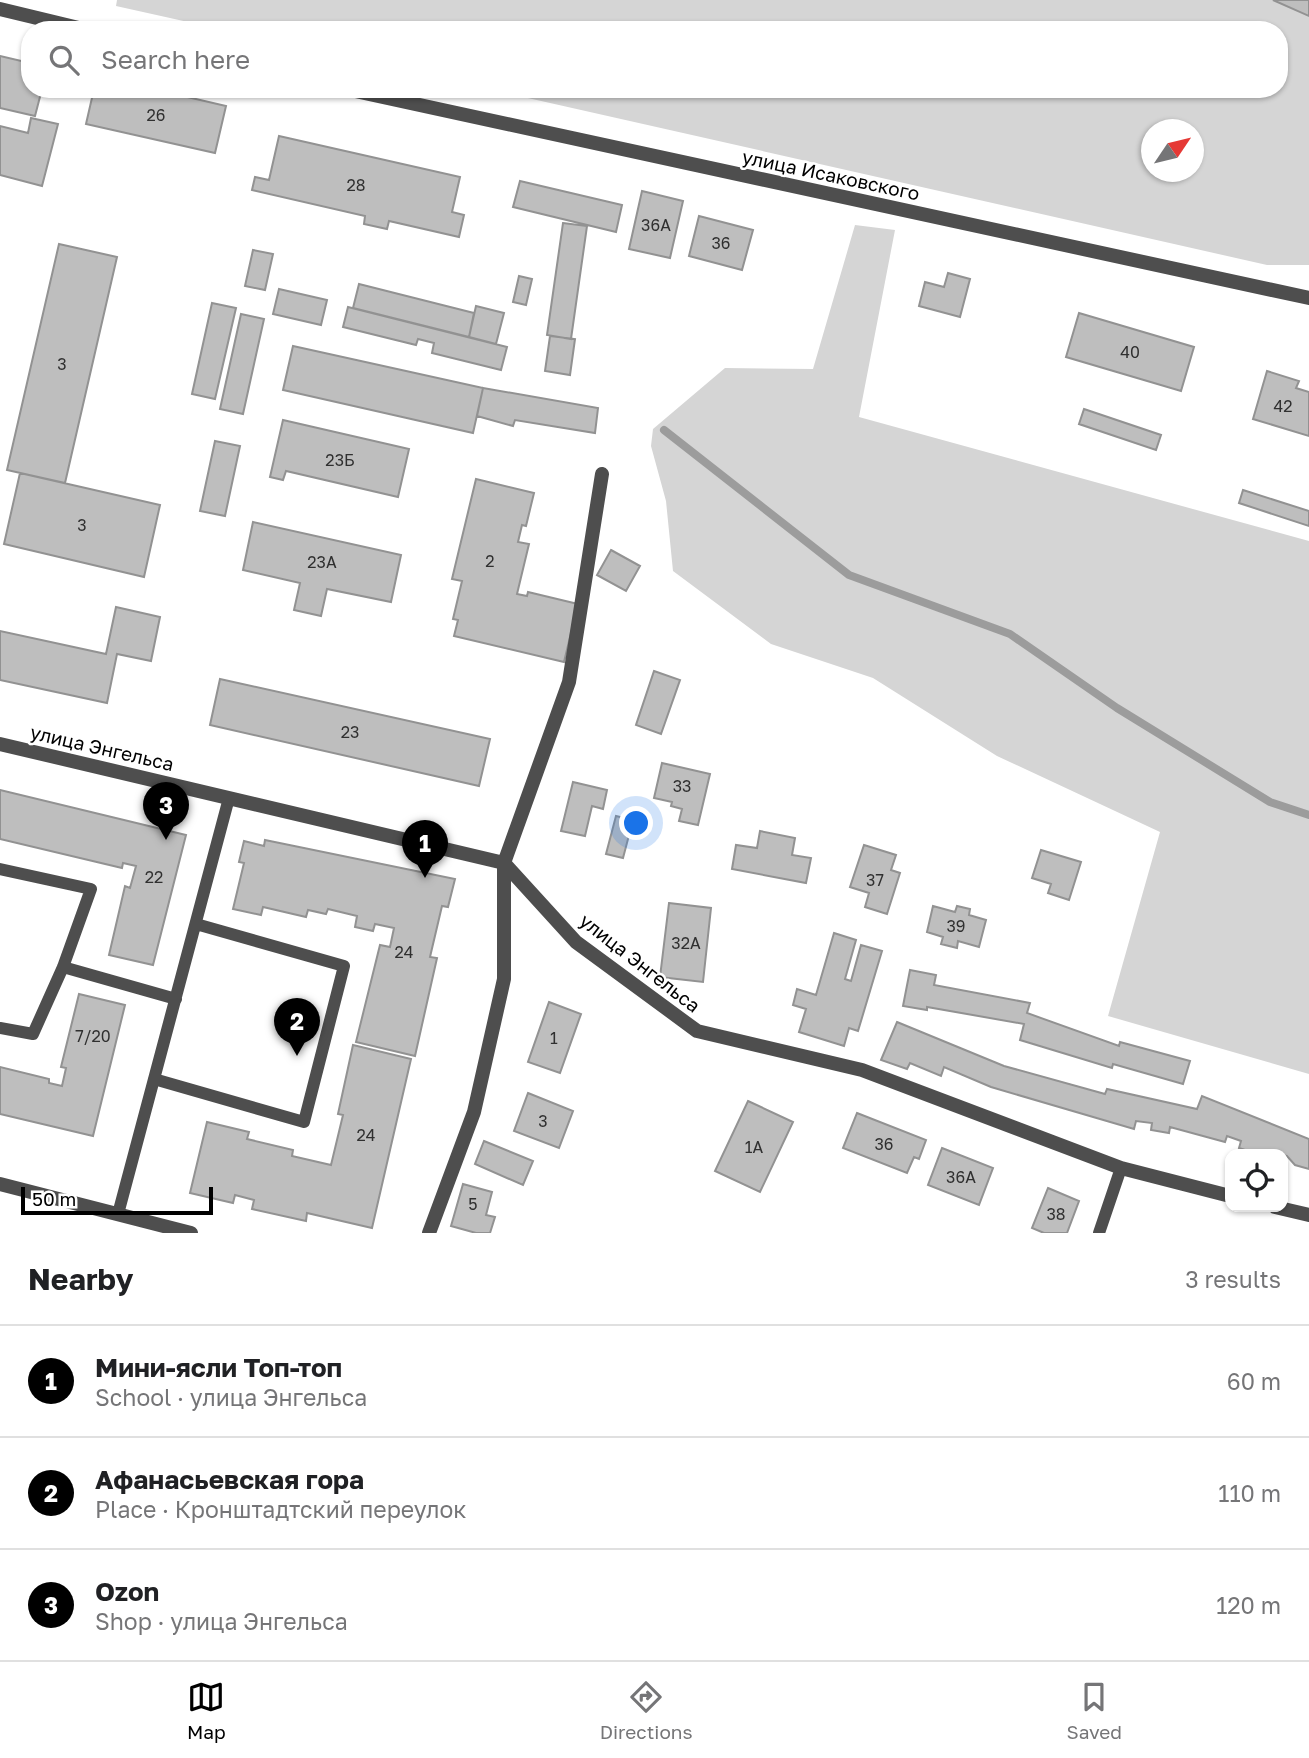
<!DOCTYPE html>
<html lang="en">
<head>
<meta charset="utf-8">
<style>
	:root { --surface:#fff; --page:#f2f2f2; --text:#202124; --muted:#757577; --line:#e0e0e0; --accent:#000 }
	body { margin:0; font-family:"Golos Text",sans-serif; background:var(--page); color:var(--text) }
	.controls { position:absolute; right:21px; bottom:21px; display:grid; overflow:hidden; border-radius:14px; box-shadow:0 2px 5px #0004 }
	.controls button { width:63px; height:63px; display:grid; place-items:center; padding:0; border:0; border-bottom:2px solid var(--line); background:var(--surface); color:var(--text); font:35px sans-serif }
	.compass { position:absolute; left:1141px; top:119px; width:63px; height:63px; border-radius:50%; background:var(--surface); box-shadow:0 2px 5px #0004; rotate:55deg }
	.scale { position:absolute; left:21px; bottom:18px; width:192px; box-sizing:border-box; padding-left:7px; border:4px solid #000; border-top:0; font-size:19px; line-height:24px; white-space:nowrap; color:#000; -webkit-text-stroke:5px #fff; paint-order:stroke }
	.you { position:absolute; left:637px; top:824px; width:24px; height:24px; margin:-18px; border:5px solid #fff; border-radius:50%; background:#1a73e8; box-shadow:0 0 0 10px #1a73e833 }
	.badge { display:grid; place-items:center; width:46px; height:46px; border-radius:50%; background:var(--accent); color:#fff; font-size:23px; font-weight:700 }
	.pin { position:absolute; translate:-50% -58px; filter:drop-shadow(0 2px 4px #0008) }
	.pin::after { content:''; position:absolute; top:37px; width:24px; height:21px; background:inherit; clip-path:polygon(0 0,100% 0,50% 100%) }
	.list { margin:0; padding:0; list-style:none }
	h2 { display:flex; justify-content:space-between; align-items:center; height:91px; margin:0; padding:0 28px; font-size:30px }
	h2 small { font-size:23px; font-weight:400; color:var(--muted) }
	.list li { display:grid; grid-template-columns:46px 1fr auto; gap:21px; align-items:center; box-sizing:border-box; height:112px; padding:0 28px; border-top:2px solid var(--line) }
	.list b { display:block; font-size:26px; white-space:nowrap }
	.list p { margin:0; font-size:23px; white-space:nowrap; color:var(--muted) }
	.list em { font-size:23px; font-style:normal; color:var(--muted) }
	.icon { flex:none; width:38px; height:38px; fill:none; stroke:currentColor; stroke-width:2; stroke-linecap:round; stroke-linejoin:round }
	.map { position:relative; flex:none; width:1309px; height:1233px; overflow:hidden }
	.search { position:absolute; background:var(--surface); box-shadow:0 2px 5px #0004; left:21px; right:21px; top:21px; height:77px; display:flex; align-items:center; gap:18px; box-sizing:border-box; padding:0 24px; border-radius:28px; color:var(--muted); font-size:26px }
	.sheet { height:427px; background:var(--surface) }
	nav { display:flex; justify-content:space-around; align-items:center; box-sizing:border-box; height:98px; border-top:2px solid var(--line); background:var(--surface); font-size:19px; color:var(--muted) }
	nav a { display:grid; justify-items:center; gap:4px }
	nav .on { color:var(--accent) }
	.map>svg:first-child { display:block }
</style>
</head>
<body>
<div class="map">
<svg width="1309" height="1233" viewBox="0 0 1309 1233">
	<rect width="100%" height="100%" fill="#fff"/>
	<path fill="#d5d5d5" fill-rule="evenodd" d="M117,0H1273L1309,16V265H1267L519,96L520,89H1279V30H333L313,25L311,30H224L116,6ZM1152,130H1194V172H1152Z
		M855,225L895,230L859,417L1309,541V1074L1108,1016L1160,832L997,756L873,678L771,644L673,571L666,501L651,446L653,429L725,368L813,369Z"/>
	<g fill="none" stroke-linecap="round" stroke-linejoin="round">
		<path stroke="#9c9c9c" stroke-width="8" d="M664,430L849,575L1010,634L1117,708L1270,802L1309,815"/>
	</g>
	<path fill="#bebebe" stroke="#929292" stroke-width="2" d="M1273,0H1309V16Z
		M0,56L30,63V89H42L35,116L0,108Z
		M94,89H153L226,106L215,153L86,124Z
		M31,118L58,124L42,186L0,175V126L28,133Z
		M279,136L460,177L452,212L464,215L459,237L389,221L387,229L364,224L365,216L252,190L255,177L269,180Z
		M520,181L622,205L616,232L513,207Z
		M642,191L683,201L670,258L629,249Z
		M699,216L753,230L742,270L689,256Z
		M563,223L587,226L571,339L547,335Z
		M59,244L117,257L65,483L7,470Z
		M253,250L273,254L265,290L245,286Z
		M948,273L970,279L960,317L919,306L925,282L944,287Z
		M519,276L532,279L526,305L513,302Z
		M359,284L474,313L469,337L353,308Z
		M279,289L327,300L321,325L273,314Z
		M212,303L236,308L215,399L192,394Z
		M476,306L504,313L496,344L469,337Z
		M348,307L507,347L501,370L432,353L434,343L418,339L416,345L343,327Z
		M1079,313L1194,347L1181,391L1066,357Z
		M241,314L264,319L243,414L220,409Z
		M550,336L575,339L570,375L545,371Z
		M293,346L483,388L473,433L283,390Z
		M1267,371L1299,381L1296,388L1309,392V436L1253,419Z
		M483,388L598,408L595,433L515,420L513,426L477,416Z
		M1084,409L1161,435L1156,450L1079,424Z
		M283,420L409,449L398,497L286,471L283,480L270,477Z
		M215,441L240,446L225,516L200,511Z
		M20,473L160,505L144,577L4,544Z
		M476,479L534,493L526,526L522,525L518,542L529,544L517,594L527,596L528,592L578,604L564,662L454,636L458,620L453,619L462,581L452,579Z
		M1243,490L1309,511V526L1239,503Z
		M253,522L401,555L391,602L327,589L321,616L294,610L300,583L243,570Z
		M611,550L640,566L626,591L597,575Z
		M116,607L160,617L151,661L117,654L107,703L0,680V631L106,654Z
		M654,671L680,680L661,734L636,725Z
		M220,679L490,739L479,786L210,725Z
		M662,763L710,774L698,825L679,821L682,809L671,806L672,802L654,798Z
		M573,782L607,790L603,809L592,806L585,836L561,831Z
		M0,790L186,835L153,965L109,955L125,886L130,888L136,866L123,863L122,868L0,839Z
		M616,816L633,820L623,858L606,854Z
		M760,831L795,838L792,855L811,858L806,883L732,869L736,845L757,848Z
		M265,840L455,879L448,907L442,906L430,957L437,958L415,1056L356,1042L380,945L390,947L394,928L375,924L373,931L355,927L357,916L328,909L326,914L308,910L306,917L263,907L261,915L233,909L244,863L239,862L244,841L264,846Z
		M864,845L896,855L891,870L900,873L887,914L865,907L869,893L850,887Z
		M1041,850L1081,862L1069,900L1048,893L1051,884L1032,878Z
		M669,903L711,908L703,982L660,977Z
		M933,906L955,912L957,906L970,909L969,915L986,920L979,947L958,941L957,948L941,944L943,937L927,932Z
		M834,933L856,940L845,979L851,981L861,945L882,951L858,1031L849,1028L844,1046L799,1032L806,1009L793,1005L797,989L816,995Z
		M910,970L936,975L934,985L1030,1003L1027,1013L1119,1046L1120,1042L1190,1061L1183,1084L1113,1064L1112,1068L1020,1040L1024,1024L927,1007V1010L903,1006Z
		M79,994L125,1005L93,1136L0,1114V1067L49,1079V1083L62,1086L66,1068L61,1067Z
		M549,1002L581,1014L560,1073L528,1062Z
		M897,1022L1004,1066L1105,1094L1107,1089L1197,1109L1202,1096L1309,1139V1169L1295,1165L1287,1156L1273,1151L1272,1154H1257L1239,1148L1241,1141L1227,1136L1225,1142L1170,1127L1169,1133L1151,1130L1152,1123L1136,1121L1134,1129L991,1087L944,1067L941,1076L910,1063L907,1069L881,1060Z
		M353,1045L411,1059L372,1228L307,1213L306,1221L252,1209L254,1200L235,1195L233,1203L190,1193L207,1122L249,1132L247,1139L293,1150L292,1156L331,1165L343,1115L338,1114Z
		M528,1093L573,1111L559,1148L514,1131Z
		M748,1101L793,1122L760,1192L715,1171Z
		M857,1113L926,1140L919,1159L914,1157L907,1173L843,1148Z
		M484,1141L533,1161L523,1185L475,1164Z
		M942,1148L993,1168L979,1205L928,1185Z
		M463,1184L492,1192L486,1215L495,1217L490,1233H476L451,1226Z
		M1048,1188L1079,1201L1067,1233H1044L1032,1228Z"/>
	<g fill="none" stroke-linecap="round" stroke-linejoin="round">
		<path stroke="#4e4e4e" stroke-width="12" d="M0,869L91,889L63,967L33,1034L0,1028
			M63,967L176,999
			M154,1079L304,1122L344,966L196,924
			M118,1214L229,798
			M1099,1233L1121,1168"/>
		<path stroke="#4e4e4e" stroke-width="14" d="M0,9L87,30
			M346,89L1309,298
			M0,744L504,863L576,942L697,1031L862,1070L1121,1168L1230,1196
			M0,1184L191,1233
			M1275,1207L1309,1215
			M429,1233L474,1112L504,979V863L569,682L602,474"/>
	</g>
	<g text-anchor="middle" stroke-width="5" stroke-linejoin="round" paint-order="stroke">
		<g font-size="16" fill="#303030">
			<text x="156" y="121">26</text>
			<text x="356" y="191">28</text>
			<text x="656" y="231">36А</text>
			<text x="721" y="249">36</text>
			<text x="1130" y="358">40</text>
			<text x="62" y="370">3</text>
			<text x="1283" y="412">42</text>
			<text x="340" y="466">23Б</text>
			<text x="82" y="531">3</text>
			<text x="490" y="567">2</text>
			<text x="322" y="568">23А</text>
			<text x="350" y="738">23</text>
			<text x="682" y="792">33</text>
			<text x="154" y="883">22</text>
			<text x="875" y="886">37</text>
			<text x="956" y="932">39</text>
			<text x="686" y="949">32А</text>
			<text x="404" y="958">24</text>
			<text x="93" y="1042">7/20</text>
			<text x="554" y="1044">1</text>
			<text x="543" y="1127">3</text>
			<text x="366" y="1141">24</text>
			<text x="884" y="1150">36</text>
			<text x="754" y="1153">1А</text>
			<text x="961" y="1183">36А</text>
			<text x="473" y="1210">5</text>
			<text x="1056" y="1220">38</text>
		</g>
		<g font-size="19" fill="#000" stroke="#fff">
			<text transform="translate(831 175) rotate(12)" y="7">улица Исаковского</text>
			<text transform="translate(102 748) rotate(13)" y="7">улица Энгельса</text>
			<text transform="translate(640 963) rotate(38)" y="7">улица Энгельса</text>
		</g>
	</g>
</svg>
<div class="controls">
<button><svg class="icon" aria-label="locate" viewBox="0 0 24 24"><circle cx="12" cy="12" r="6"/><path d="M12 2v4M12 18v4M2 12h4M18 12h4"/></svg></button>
</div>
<svg class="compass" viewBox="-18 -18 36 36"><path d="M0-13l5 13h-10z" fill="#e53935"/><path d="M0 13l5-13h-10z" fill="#757577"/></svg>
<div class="scale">50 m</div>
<div class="you"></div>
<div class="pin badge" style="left:425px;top:878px">1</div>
<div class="pin badge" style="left:297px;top:1056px">2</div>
<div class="pin badge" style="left:166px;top:840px">3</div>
<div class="search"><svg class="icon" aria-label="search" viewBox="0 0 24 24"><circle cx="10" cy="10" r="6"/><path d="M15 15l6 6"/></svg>Search here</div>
</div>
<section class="sheet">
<h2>Nearby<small>3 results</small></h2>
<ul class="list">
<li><span class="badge">1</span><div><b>Мини-ясли Топ-топ</b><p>School · улица Энгельса</p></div><em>60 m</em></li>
<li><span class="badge">2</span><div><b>Афанасьевская гора</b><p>Place · Кронштадтский переулок</p></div><em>110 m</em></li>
<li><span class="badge">3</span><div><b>Ozon</b><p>Shop · улица Энгельса</p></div><em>120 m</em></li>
</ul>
</section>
<nav>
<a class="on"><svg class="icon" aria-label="map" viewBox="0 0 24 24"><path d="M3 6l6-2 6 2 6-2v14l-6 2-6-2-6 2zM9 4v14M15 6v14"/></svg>Map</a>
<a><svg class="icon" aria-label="directions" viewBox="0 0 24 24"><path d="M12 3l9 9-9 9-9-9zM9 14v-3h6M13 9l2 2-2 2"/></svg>Directions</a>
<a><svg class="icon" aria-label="saved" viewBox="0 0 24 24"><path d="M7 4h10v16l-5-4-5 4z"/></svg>Saved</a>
</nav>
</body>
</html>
